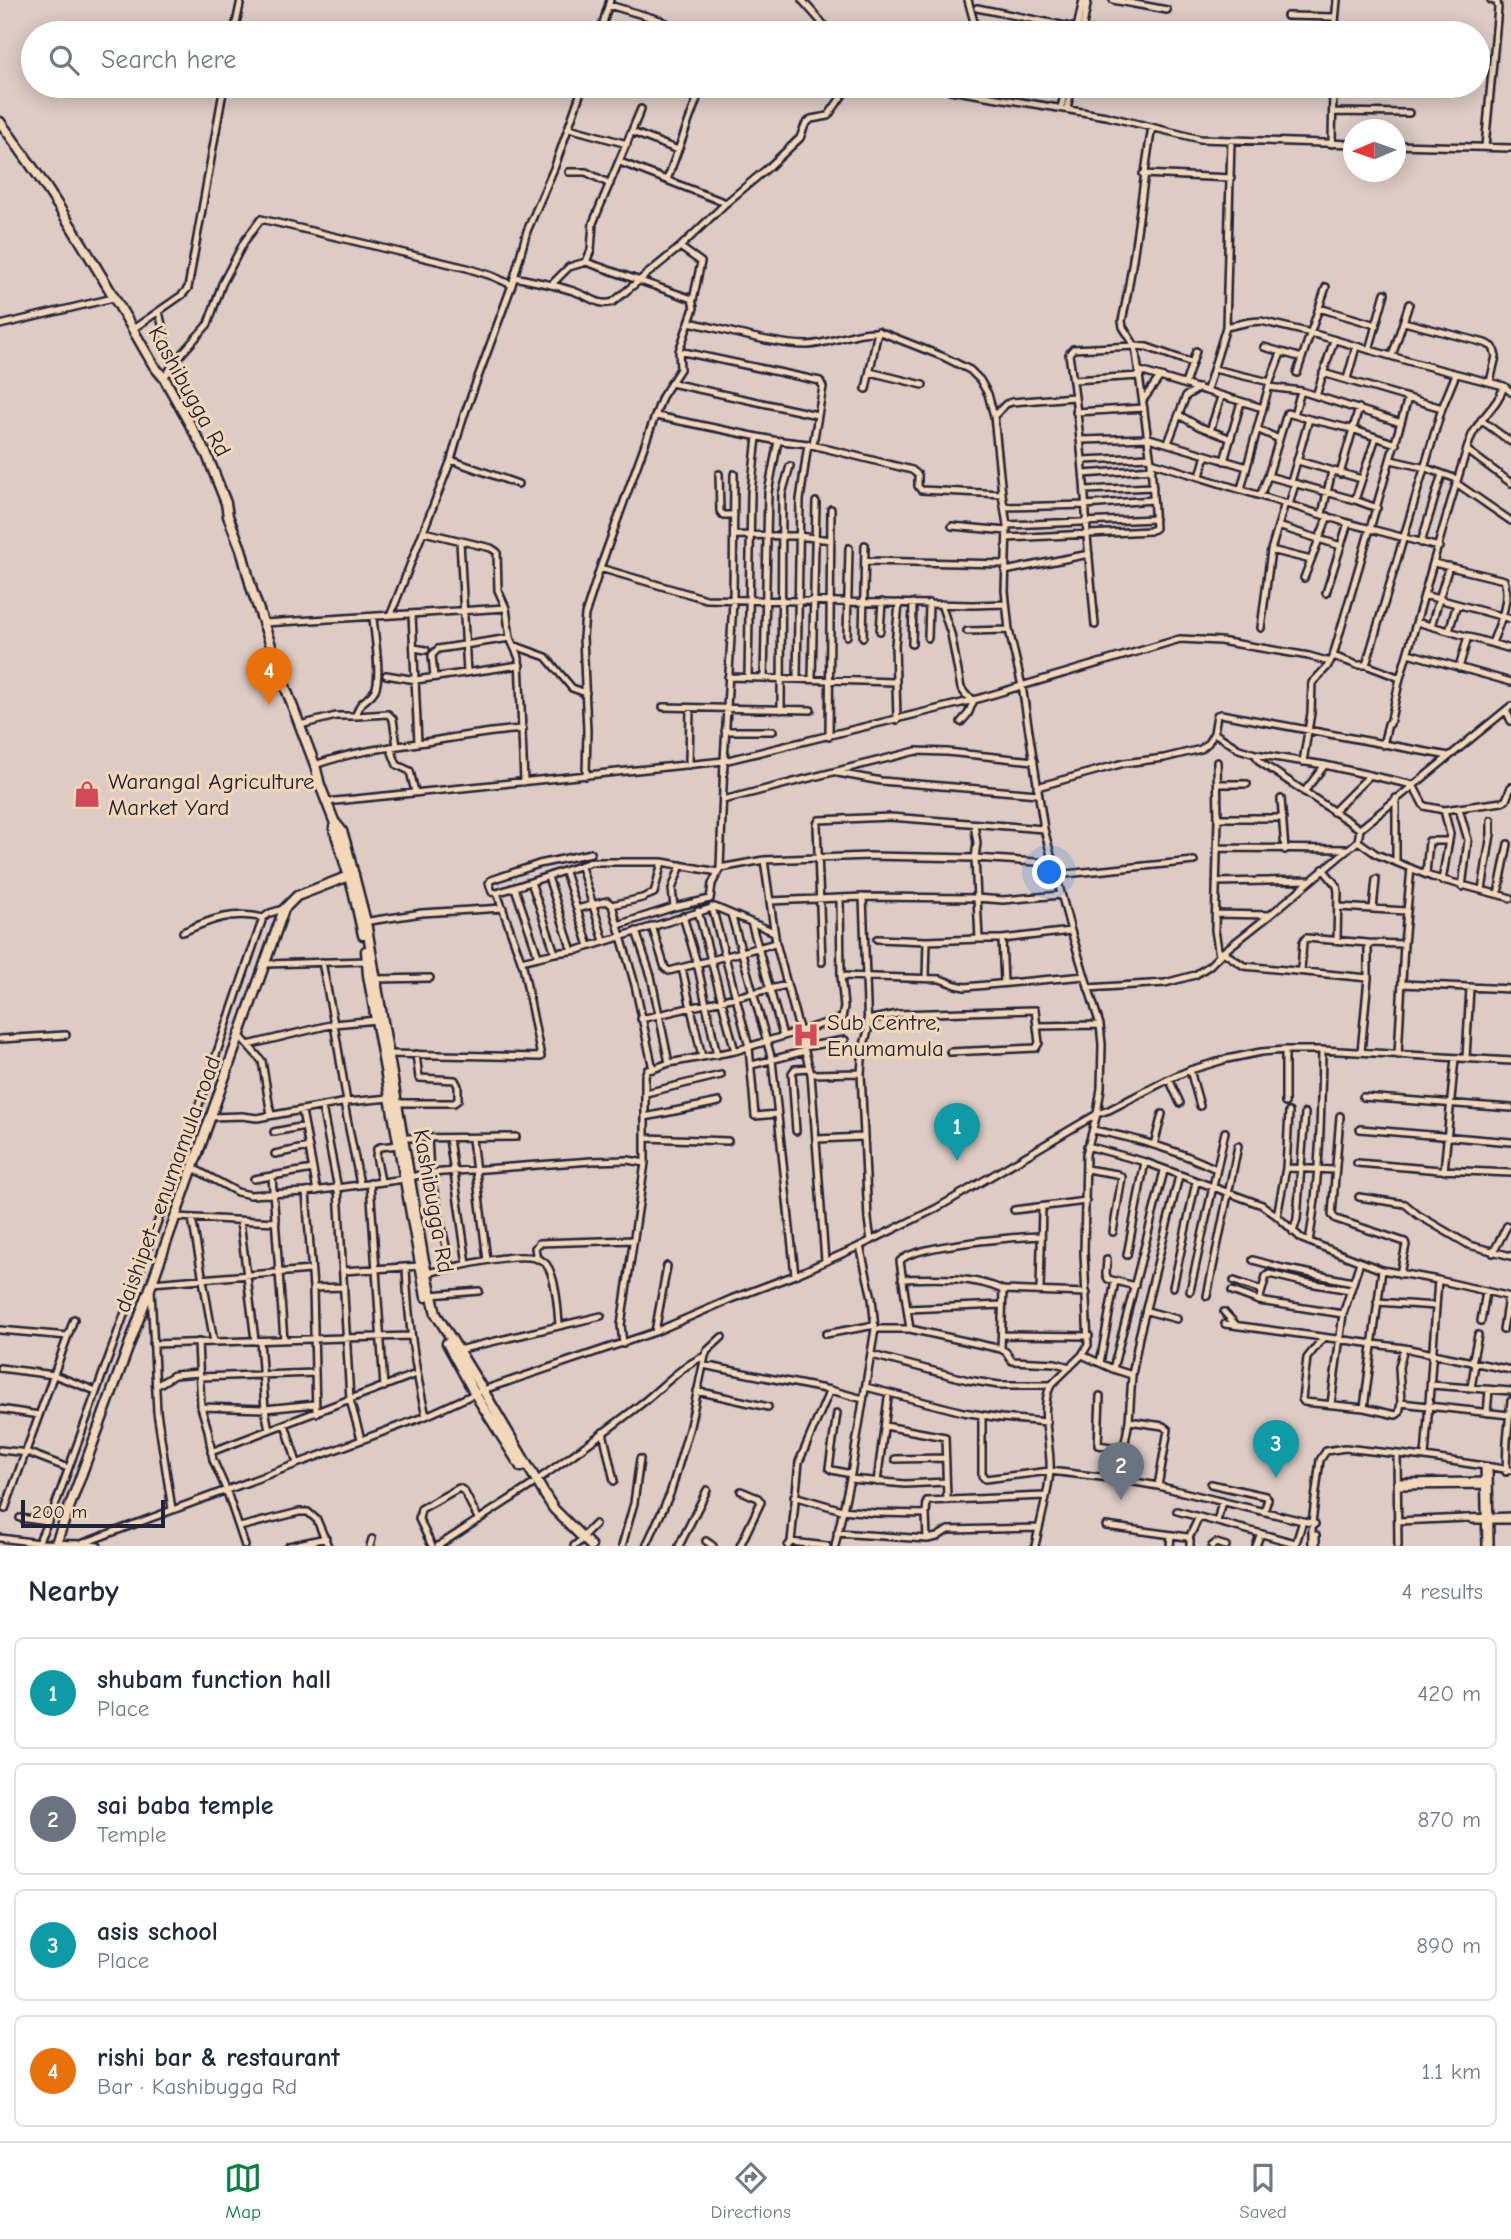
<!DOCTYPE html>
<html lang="en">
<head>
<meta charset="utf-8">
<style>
	:root { --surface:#fff; --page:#f2f2f3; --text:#1f2937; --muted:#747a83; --line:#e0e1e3; --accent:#0b8043 }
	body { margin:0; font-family:"Comic Neue",sans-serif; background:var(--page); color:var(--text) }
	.compass { position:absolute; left:1343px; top:119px; width:63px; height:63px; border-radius:50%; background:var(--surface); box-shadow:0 4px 18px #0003; rotate:268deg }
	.scale { position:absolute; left:21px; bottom:18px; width:144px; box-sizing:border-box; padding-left:7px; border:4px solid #22223b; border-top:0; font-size:19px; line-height:24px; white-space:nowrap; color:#22223b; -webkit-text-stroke:5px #f2d8b9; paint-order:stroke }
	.you { position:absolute; left:1050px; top:873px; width:24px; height:24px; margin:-18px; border:5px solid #fff; border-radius:50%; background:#1a73e8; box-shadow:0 0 0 10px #1a73e833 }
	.badge { display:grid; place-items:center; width:46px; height:46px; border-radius:50%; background:var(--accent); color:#fff; font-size:23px; font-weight:700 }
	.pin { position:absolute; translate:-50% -58px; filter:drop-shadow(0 2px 4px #0008) }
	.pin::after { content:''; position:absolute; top:37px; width:24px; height:21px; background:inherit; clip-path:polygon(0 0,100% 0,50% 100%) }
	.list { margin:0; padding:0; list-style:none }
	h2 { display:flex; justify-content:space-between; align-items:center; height:91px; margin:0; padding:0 28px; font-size:30px }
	h2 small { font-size:23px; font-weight:400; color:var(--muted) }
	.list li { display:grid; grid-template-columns:46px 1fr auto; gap:21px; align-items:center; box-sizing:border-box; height:112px; margin:0 14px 14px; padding:0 14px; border:2px solid var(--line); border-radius:10px }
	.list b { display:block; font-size:26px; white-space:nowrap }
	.list p { margin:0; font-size:23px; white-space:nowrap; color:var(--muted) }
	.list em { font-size:23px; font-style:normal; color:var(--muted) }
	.icon { flex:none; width:38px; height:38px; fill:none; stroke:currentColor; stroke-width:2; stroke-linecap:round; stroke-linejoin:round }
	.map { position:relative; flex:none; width:1511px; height:1546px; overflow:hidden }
	.search { position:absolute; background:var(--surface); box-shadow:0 4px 18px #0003; left:21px; right:21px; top:21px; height:77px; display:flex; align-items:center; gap:18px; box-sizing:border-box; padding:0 24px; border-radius:38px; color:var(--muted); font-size:26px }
	.sheet { height:595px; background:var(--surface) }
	nav { display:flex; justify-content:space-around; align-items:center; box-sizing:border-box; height:98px; border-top:2px solid var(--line); background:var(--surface); font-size:19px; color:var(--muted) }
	nav a { display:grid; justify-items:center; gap:4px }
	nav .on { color:var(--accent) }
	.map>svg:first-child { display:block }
</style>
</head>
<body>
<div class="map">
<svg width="1511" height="1546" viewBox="0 0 1511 1546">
	<rect width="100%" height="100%" fill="#ddcbc4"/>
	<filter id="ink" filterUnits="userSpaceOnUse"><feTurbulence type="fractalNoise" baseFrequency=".0143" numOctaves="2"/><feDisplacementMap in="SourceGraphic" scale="14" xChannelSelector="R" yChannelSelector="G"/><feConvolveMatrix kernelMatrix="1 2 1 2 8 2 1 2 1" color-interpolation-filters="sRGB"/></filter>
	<g filter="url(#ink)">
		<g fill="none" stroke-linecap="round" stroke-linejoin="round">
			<defs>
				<path id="street" d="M802,0L831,33
					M968,0L977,33
					M1113,0L1167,10
					M609,5L660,20L681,30
					M977,8L1101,33
					M1287,16L1335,17
					M1082,31L1088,0
					M234,33L241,0
					M600,33L610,0
					M1076,33L1083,0
					M1334,33L1337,0
					M926,86L1106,116L1200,139L1354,144
					M1061,108L1066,86
					M1067,109L1072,86
					M1333,112L1409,113
					M1152,127C1141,191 1136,257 1122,321L1123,327L1135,346L1147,347L1192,363
					M569,128L627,144
					M632,132L678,150
					M1332,144L1333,86
					M1396,145L1511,148
					M1485,147L1498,8L1497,2L1491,0
					M620,162L726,203
					M569,172H586L610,184
					M1143,174L1231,178
					M667,180L701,88
					M680,247L701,262L693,300
					M586,262L591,250L593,223L641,109
					M514,277C536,282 560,285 581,294C592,299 601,306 613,302L680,247L726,203L769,167L800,138L805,125L811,119L828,116L849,86
					M551,285L569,267L586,262L692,299L694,308L679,351L680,369L662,397L600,568L585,615L583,637L587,731L586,776
					M1319,308L1376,325
					M159,311L168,353L174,364
					M689,322C723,329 773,345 808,345C831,344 861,328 883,333L944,357L970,370L980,380L988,394L994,416L1002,494L1007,525L1005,591L1009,630L1022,686L1044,829L1071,931L1100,1025L1102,1044L1101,1088L1097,1114L1086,1154L1084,1252L1088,1345L1082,1355L1051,1385C1038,1410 1052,1444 1050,1471C1048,1496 1040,1522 1035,1546
					M1404,322L1485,343L1493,347L1496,356L1490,382
					M0,325L113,298
					M1226,327L1249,322L1261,321L1311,333L1415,363L1504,386L1511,392
					M133,329L182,295L188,288L224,86
					M1264,347L1302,358L1326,287
					M1369,350L1385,293
					M679,351L820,381L823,387L813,444
					M1392,356L1409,304
					M1214,369L1270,382
					M1140,371L1263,408
					M870,372L923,385
					M1297,373L1302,358
					M1323,373L1442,408
					M164,378L177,359L208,324L222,284L244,242L261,219L467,268L492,276L512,285
					M1347,379L1356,347
					M1073,380L1140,376
					M671,383L817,415
					M1185,384L1196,351
					M1269,387L1301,391
					M866,389L878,331
					M1207,390L1226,327L1231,141
					M1316,396L1334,340
					M1143,400L1160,377
					M1076,412L1144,408
					M1179,415L1198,426L1229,438
					M1294,415L1301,391L1401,423
					M656,416L773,440L808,444
					M994,416L1006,404L1012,402L1074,397
					M1309,419L1352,429L1396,444
					M1481,420L1511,442
					M1257,429L1279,439
					M1210,431L1221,397
					M1081,440L1149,438L1247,467
					M1168,443L1186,396L1199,388
					M1468,451L1511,483
					M451,460L518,484
					M1083,460L1150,457
					M1391,460L1426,468L1457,479
					M1224,461L1241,402
					M1298,461L1362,479
					M1151,462L1348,523L1439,547
					M719,474L720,511L723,515H734
					M734,474L733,601L724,761L720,868L764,860L776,943L811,1074L825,1261
					M1084,474L1152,469
					M1340,474L1359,408
					M1200,476L1206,455
					M1268,476L1355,500L1377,508
					M1456,483L1511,521
					M1241,489L1270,382L1281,353
					M1085,490L1153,487
					M1260,496L1268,476L1287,413L1309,419L1291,482
					M1355,500L1376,437
					M1289,505L1295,484
					M1004,507L1085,505L1153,500
					M1322,514L1332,471
					M1007,525L1155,519
					M952,526L1007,531
					M1278,526L1341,546
					M424,532L491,548L497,552L498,590L506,608L510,638L519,658L524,782
					M734,535L798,536L831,540
					M1007,538L1150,531L1155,528L1151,462L1135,346L1073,349L1069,354C1078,414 1085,475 1087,536L1095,625
					M460,541L467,673
					M1421,543L1442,474
					M1271,550L1311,560
					M865,561L1005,564
					M1434,563L1504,580C1511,600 1499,625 1492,643
					M600,568L706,599L973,605L1005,604
					M1005,571L1089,554
					M1304,578L1328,516
					M1326,593L1348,523
					M1424,595L1511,619
					M941,604L951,634L961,688L966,695L974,700L968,714L961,722
					M391,614L451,460L463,418L512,285L527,231L555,166L583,86
					M412,614L418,743
					M1417,622L1511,649
					M264,623L506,608
					M1431,626L1449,566
					M1261,628L1271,550L1285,503
					M880,631L882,602
					M967,631L1009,630
					M1449,631L1457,604
					M847,636L849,548
					M863,637L865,545
					M928,638L929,603
					M912,644L913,603
					M513,645L546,657L572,688L586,693
					M414,648L426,650
					M1408,653L1511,682
					M1333,656L1357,665H1366L1400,678C1424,599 1444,518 1470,440C1477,419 1498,407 1504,386
					M1366,665L1442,408L1456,374
					M1459,668L1468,636
					M386,675L416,680L520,665
					M434,677L432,655L438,649L510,638
					M728,677L895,682
					M748,677L751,492L757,437
					M764,678L768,492L778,441
					M797,678L800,500L808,444L912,470L918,475V486L921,490L1002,494
					M812,678L816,502
					M663,707L811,710
					M781,710L782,494L790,466
					M1506,710L1511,721
					M356,716L388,714L393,719L397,746
					M897,720L895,645L899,603
					M1390,724L1400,678
					M300,725L336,716H356C360,698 368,702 375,690C382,676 374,633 373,617
					M725,731H773
					M1214,733L1239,749L1255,754L1260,762L1360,829
					M829,737L831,509
					M1383,745L1388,724
					M390,747L397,765L410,771L415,792
					M1255,754L1325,765L1413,785L1424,806L1444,810L1450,834L1442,881
					M1217,762L1218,818L1215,930L1219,956
					M1303,762L1311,713L1312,683L1327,667L1333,656L1408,398
					M315,765C353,751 392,747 432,741C462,736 493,731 523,729
					M689,765L690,708
					M838,773L881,781L1038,794
					M1218,784H1247
					M1037,787L1124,763L1164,758L1201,749L1208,743L1214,733L1217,715L1221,714L1449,756
					M1304,792L1325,765
					M1281,799L1285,850
					M723,800L916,751L947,752L1034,761
					M326,802L724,761L974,700L1180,639L1220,641L1309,656L1330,662
					M1459,809L1468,840L1462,887
					M1444,810L1502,802L1506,800L1511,787
					M1333,812L1370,775
					M1218,818H1283
					M974,824L977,843L975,858L979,939H1002L1004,983
					M1358,841L1376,854L1432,877L1511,898
					M1217,848L1347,849
					M764,860L869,856L975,858L1052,863
					M1396,861V798
					M581,867L604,941
					M1323,869L1337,886L1338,892L1337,940
					M565,872L589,946
					M1426,874L1429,841H1449
					M1055,875L1194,861
					M548,877L572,951
					M531,882L555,953
					M1216,882L1311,880
					M515,888L538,956
					M1482,890L1491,834V820
					M497,893L492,892L489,883L491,880L539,864L591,853
					M1498,894L1508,844
					M770,901L863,897L976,898L1003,900L1061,895
					M612,905L642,898L654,893L662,862
					M674,907L672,889L681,865
					M712,907L749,1047L755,1116L777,1114
					M1339,907L1406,911
					M577,909L607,901L612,905L635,985L653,1069L669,1063L735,1051L842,1018L844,1007L841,976L840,898
					M1373,909L1376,879
					M698,911L735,1051
					M731,914L772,1060L795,1275
					M1216,914L1269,915
					M683,916L697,963L717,1055
					M363,922L422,913L503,908
					M751,922L783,1036
					M618,925L674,907L710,899L712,884L719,870
					M652,926L665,968L669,971L776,943
					M636,931L651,976L669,1063
					M183,932C209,920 235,910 263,918
					M877,939L927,941L979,939
					M1002,939L1071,931
					M1223,952L1244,966L1368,978
					M521,961L555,953L578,950L715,907L774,932
					M322,962L334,1024L377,1020
					M822,962L817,824L819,820L890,817L1044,829
					M266,964L367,961
					M682,968L702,1057
					M1301,971L1303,942L1306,938L1368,943L1404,944
					M841,976L940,979L956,985L965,987L1085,976
					M926,978L927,941
					M376,979L430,978
					M1402,984L1511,989
					M1088,988L1165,983L1195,975L1209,966L1223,952L1270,915L1358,841L1360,829L1511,706
					M641,1019L787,985
					M867,1020L898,1014L1035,1010L1039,1043L1036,1048L950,1052
					M1038,1026L1100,1025
					M240,1036L262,1061L271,1115
					M0,1039L66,1035
					M248,1045L334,1024L347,1102
					M804,1047L845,1040
					M1285,1050V1103
					M1361,1052L1368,978V943
					M386,1054L541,1057L523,966L497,893L591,862H662L718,872
					M1398,1055L1404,944L1411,868
					M1466,1058L1470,988
					M752,1065L805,1051
					M1190,1070L1200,1106
					M861,1073L863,1048L868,1031L863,897
					M811,1074L861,1073L868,1219L871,1241
					M1169,1079L1180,1103
					M646,1093L721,1075
					M1363,1097L1511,1108
					M344,1103L360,1184
					M397,1103H454L458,1100V1086L455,1080L419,1078L416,1054
					M322,1107L338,1189L350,1400L361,1439
					M302,1111L317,1191
					M1340,1116L1332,1215L1336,1219L1405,1242L1406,1245L1400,1274
					M211,1117L242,1116L257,1118L347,1102L390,1098
					M645,1117L719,1102
					M1360,1129L1511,1142
					M1093,1130C1135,1138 1177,1150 1216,1169
					M796,1131L792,1073L795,1069L809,1068
					M274,1132L305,1126
					M428,1137L430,1173L451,1269
					M404,1138L516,1137
					M449,1138L467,1264
					M645,1138L728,1141
					M472,1139L487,1260
					M817,1139L863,1137
					M1154,1145L1162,1114
					M1087,1146L1145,1162L1262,1205L1277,1216L1302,1239L1382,1270L1438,1280L1511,1297
					M275,1154L309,1147
					M1357,1163L1440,1170L1511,1173
					M193,1168L237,1192L250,1195L306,1192L405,1179
					M1286,1168L1335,1170
					M1086,1169L1117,1174L1122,1177L1113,1232
					M1444,1171L1455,1058
					M272,1177L284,1340
					M410,1177L430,1173L592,1161L628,1160L645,1163
					M254,1179L313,1169
					M381,1181L376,1156L377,1149L380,1147L399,1145
					M370,1183L384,1387
					M306,1192L313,1288L316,1413
					M1359,1197L1405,1204L1418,1215L1469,1245L1511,1256
					M1014,1210L1086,1201
					M1277,1216L1286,1168L1289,1112
					M175,1217L276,1222
					M192,1218L214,1342
					M240,1221L255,1340
					M1293,1232L1297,1219L1305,1113
					M1309,1242C1320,1179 1321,1114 1322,1050
					M1493,1253L1507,1226
					M1127,1255L1145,1162
					M537,1259L535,1248L539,1243L633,1240
					M1107,1259L1106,1274L1108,1279L1135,1286
					M1253,1260L1282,1268L1353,1282
					M406,1268C408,1319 414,1366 426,1416
					M343,1271L420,1266
					M426,1273C450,1269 526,1247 544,1262C556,1272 558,1310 559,1325
					M902,1279C935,1278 972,1276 1003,1290
					M1234,1281L1261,1290
					M152,1283L311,1270
					M1173,1287L1196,1182
					M313,1288L344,1287
					M151,1290L157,1412L172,1509
					M1040,1291L1042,1207
					M1190,1291L1225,1132
					M1232,1291L1259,1301L1266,1276L1269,1274L1298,1281L1350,1290
					M431,1295L479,1291
					M1207,1296L1238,1146
					M1259,1301L1343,1314
					M1377,1302L1436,1306
					M907,1309L1002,1305
					M1147,1311L1177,1319
					M1224,1312L1236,1325
					M1481,1321L1486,1292
					M1225,1324L1404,1348L1511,1370
					M875,1329H910L1001,1349L1006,1352L1012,1361L1055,1363L1070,1367
					M910,1329L900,1261C913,1245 1017,1237 1041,1236
					M0,1330L68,1336
					M1503,1330L1508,1297
					M655,1332L667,1266
					M826,1334L875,1325
					M1003,1335L1089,1336
					M1323,1338L1307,1358L1302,1399L1304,1402L1364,1408L1396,1415L1399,1413L1401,1403L1399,1367L1404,1348
					M260,1341L265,1409L269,1430
					M198,1342L201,1407L265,1409L315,1404
					M153,1344L410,1336
					M623,1344L621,1325L645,1163V1076L647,1070L653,1069
					M1001,1349L1003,1290L1087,1293
					M458,1350L601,1316
					M872,1355L968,1380L999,1385H1051
					M1082,1355L1113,1369L1132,1375
					M1100,1363L1115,1281
					M1472,1363L1478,1335
					M703,1365L830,1390L863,1399
					M0,1368L54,1375L96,1391
					M1113,1369L1164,1171
					M200,1377L315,1373
					M1431,1385L1511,1391
					M156,1386L174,1375L199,1373
					M866,1387L963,1412L1001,1418L1047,1422
					M1471,1388L1475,1364
					M697,1391L768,1407
					M1100,1396L1098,1445L1123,1449
					M1401,1403L1509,1415
					M1331,1404L1343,1314L1360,1262
					M201,1407L208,1430L213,1460L226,1489L245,1546
					M1364,1408L1382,1270
					M0,1409L39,1415
					M837,1413L829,1468L832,1470L851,1474
					M1487,1413L1489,1390
					M982,1415V1476L985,1479L1050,1471L1118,1479L1158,1486L1315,1524
					M1129,1421L1163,1426L1168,1430L1158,1486
					M285,1424L297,1463
					M885,1426L945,1437L947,1499
					M603,1432L614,1481
					M0,1450L29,1453L68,1468
					M211,1452L416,1374
					M1397,1454L1398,1546
					M1425,1457L1438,1280
					M895,1459L945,1458
					M1484,1466L1486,1546
					M1489,1467L1490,1546
					M1506,1472L1507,1441L1511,1401
					M850,1479L905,1484L946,1482
					M1118,1479L1129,1421L1132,1375L1139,1337L1179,1176
					M536,1481C571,1456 607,1431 641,1404C663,1387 679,1367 705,1356
					M877,1482L888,1398
					M1397,1482L1484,1481
					M1211,1484L1265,1496L1268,1499L1264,1512
					M1397,1486L1484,1485
					M794,1496L842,1510L875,1513L926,1514L927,1501L1045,1496
					M5,1509L74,1319
					M1177,1511L1295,1543
					M926,1514L927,1539
					M20,1518L48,1522
					M1472,1520H1511
					M1398,1521L1511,1516
					M1217,1522L1222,1501
					M1106,1526L1187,1537L1190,1540V1546
					M240,1527L299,1512H308L317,1520L328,1546
					M837,1533L927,1539L937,1537L948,1530L1038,1528
					M1316,1535V1546
					M582,1537L595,1524
					M0,1538L39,1543L81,1544L426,1416L483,1390L655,1332L731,1299L795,1275L860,1246L937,1208L1097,1114L1109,1110L1169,1079L1190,1070L1227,1059L1261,1052L1285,1050H1322L1511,1061
					M1189,1538L1199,1517
					M706,1541L713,1546
					M791,1542L827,1546
					M38,1543L55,1506L180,1160L263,918L270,913L283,909
					M84,1544L98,1546
					M289,1546L326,1538
					M370,1546L372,1539
					M432,1546L419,1519L421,1509L459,1488L464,1491L479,1520
					M438,1546L532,1485
					M574,1546L579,1542
					M622,1546L634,1503L640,1459
					M646,1546L670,1494L690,1426L705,1356L707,1351L722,1337
					M679,1546L707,1490
					M740,1546L761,1502L758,1498L741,1491
					M788,1546L791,1542L799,1462L830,1390
					M835,1546L851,1474L875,1329L872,1298L860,1246
					M1170,1546L1171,1535
					M1212,1546L1216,1543L1226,1546
					M1256,1546L1260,1535
					M1295,1546L1303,1521
					M1312,1546V1523L1320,1460L1326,1451L1345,1448L1425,1457L1511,1470"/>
				<path id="secondary" d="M0,122C58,199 106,283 154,366L164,378L207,455L226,503L228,516L241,549L252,590L286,689L315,765L320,785L334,821L342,831L346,844L366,922L423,1256L436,1314L483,1390L545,1495L554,1509L591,1546
					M335,823L334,828L353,890L363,935
					M366,951L368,975L426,1297
					M447,1343L475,1394L521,1467
					M55,1546L152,1283L284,909L297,896L354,874"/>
			</defs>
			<use href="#street" stroke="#22223b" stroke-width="10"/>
			<use href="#secondary" stroke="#22223b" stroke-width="13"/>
			<use href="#street" stroke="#f2d8b9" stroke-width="5"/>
			<use href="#secondary" stroke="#f2d8b9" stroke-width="8"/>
		</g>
	</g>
	<defs>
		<symbol id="shop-bare" viewBox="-9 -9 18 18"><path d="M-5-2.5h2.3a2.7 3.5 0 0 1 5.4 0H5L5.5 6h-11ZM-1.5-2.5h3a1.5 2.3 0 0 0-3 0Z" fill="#d1495b" stroke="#f2d8b9" stroke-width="2.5" paint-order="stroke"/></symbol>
		<symbol id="hospital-bare" viewBox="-9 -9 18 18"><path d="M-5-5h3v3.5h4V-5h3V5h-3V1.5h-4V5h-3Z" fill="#d1495b" stroke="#f2d8b9" stroke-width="2.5" paint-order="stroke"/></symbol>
	</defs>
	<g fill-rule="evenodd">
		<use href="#shop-bare" x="68" y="775" width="38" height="38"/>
		<use href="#hospital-bare" x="787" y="1016" width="38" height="38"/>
	</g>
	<g text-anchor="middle" stroke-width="6" stroke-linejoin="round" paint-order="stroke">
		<g font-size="23" fill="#22223b" stroke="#f2d8b9">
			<text transform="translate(190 391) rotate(61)" y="8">Kashibugga Rd</text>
			<text transform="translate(167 1184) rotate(-70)" y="8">daishipet- enumamula road</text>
			<text transform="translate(434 1201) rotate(80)" y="8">Kashibugga Rd</text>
		</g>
		<g font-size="23" fill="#22223b" stroke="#f2d8b9" text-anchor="start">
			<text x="108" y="789">Warangal Agriculture<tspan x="108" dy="26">Market Yard</tspan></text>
			<text x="827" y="1030">Sub Centre,<tspan x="827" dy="26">Enumamula</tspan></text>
		</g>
	</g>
</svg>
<svg class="compass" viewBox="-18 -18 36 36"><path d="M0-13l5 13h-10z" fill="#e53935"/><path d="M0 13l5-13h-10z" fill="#747a83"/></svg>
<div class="scale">200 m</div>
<div class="you"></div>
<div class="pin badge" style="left:957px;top:1161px;background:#0f9aa8">1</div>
<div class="pin badge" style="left:1121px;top:1500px;background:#6b7280">2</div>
<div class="pin badge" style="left:1276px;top:1478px;background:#0f9aa8">3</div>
<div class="pin badge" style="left:269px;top:705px;background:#e8710a">4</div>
<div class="search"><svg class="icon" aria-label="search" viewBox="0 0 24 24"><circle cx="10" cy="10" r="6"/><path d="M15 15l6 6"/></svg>Search here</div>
</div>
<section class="sheet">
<h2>Nearby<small>4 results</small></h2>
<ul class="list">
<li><span class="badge" style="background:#0f9aa8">1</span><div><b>shubam function hall</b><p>Place</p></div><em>420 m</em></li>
<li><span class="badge" style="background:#6b7280">2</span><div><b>sai baba temple</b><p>Temple</p></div><em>870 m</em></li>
<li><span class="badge" style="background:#0f9aa8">3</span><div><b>asis school</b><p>Place</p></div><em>890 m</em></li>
<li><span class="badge" style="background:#e8710a">4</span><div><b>rishi bar &amp; restaurant</b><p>Bar · Kashibugga Rd</p></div><em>1.1 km</em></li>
</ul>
</section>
<nav>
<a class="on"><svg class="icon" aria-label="map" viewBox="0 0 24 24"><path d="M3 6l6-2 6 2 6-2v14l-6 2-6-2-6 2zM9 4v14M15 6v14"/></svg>Map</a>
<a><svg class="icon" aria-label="directions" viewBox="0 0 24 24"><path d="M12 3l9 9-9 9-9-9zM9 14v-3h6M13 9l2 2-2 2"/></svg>Directions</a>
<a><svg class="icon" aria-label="saved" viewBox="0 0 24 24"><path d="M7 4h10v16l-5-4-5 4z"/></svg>Saved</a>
</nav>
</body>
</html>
